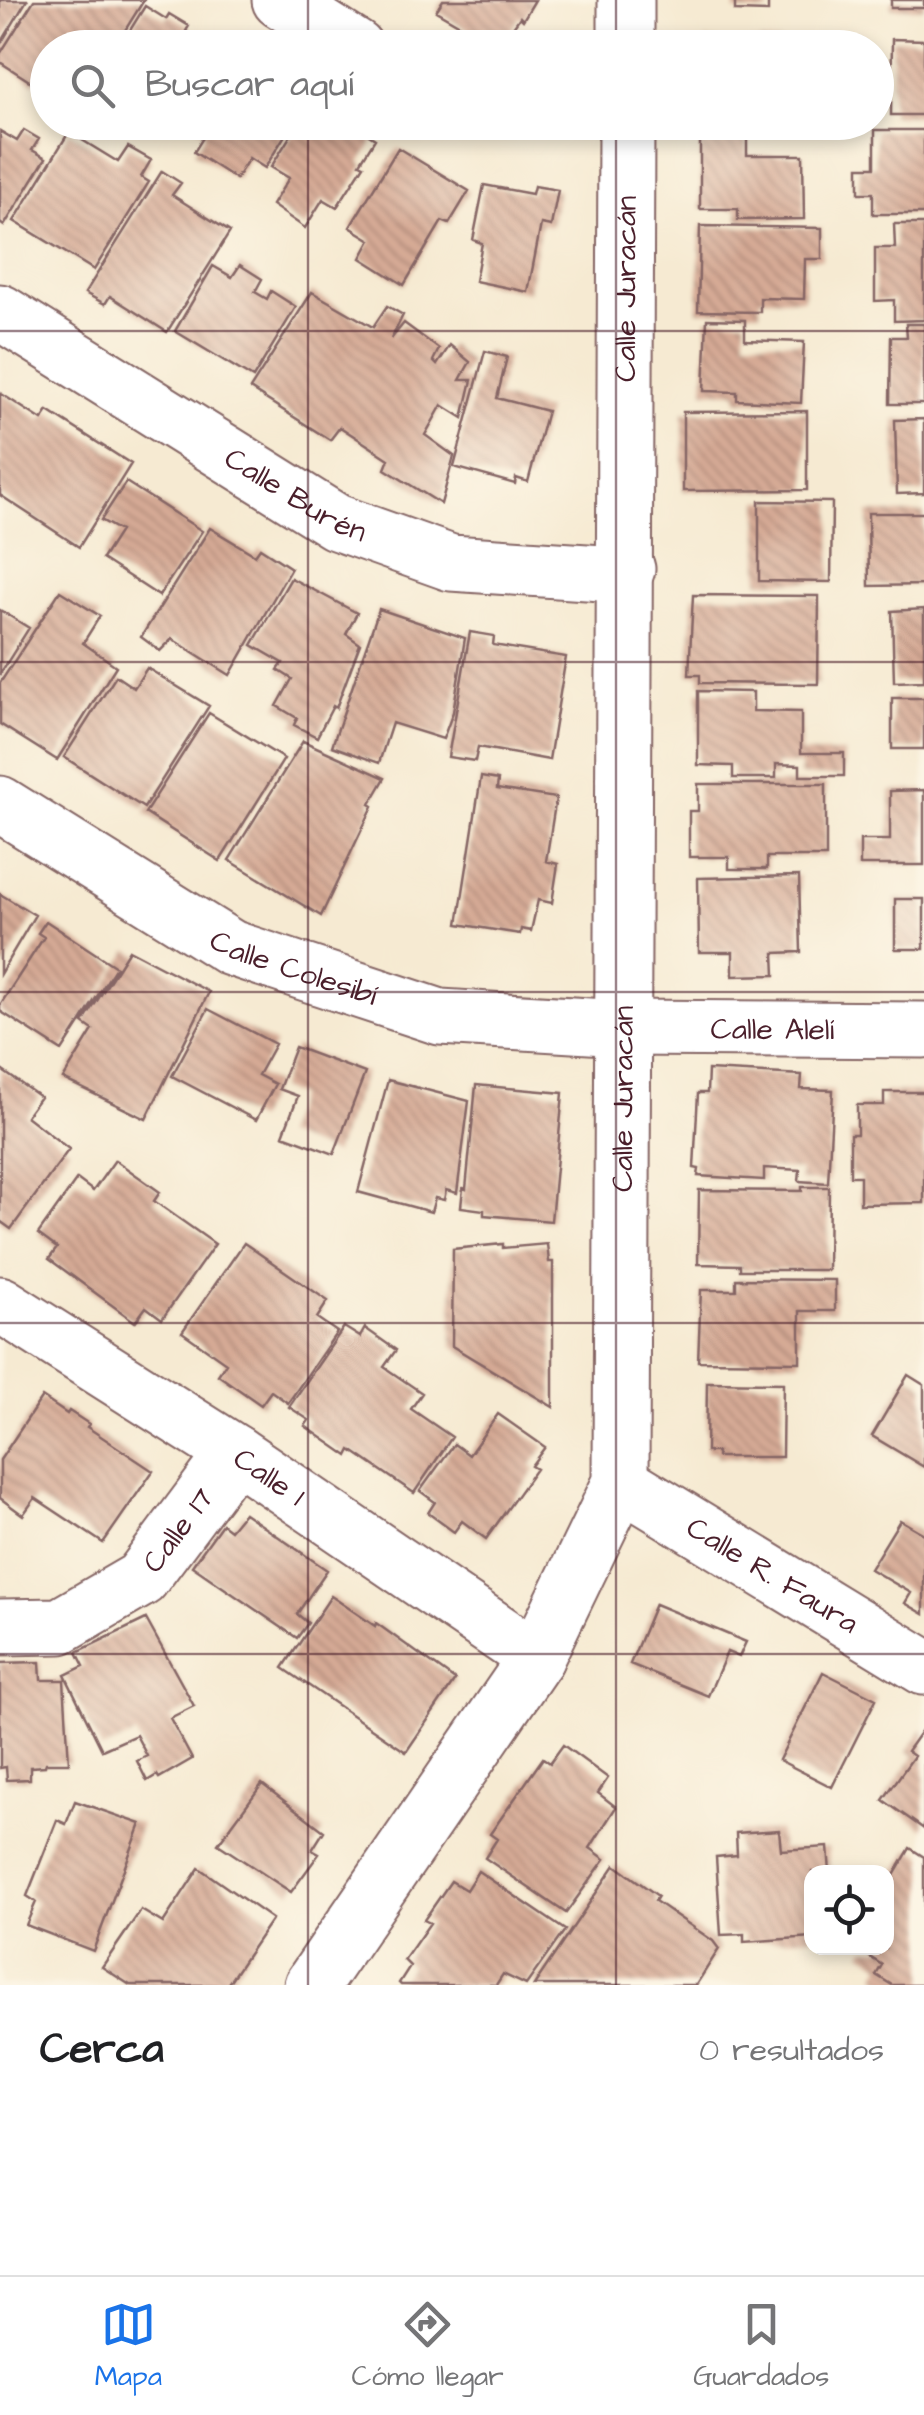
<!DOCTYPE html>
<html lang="es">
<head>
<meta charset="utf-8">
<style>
	:root { --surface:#fff; --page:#f2f2f2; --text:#202124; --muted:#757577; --line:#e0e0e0; --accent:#1a73e8 }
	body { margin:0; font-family:"Architects Daughter",sans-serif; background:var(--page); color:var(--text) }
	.controls { position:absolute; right:30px; bottom:30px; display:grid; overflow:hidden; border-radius:20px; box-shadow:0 5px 15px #0003 }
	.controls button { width:90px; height:90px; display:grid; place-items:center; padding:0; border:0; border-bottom:2px solid var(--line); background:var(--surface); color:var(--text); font:50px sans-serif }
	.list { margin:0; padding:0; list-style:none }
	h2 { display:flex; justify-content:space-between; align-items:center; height:130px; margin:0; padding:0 40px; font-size:42px }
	h2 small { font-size:32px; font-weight:400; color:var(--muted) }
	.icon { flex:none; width:55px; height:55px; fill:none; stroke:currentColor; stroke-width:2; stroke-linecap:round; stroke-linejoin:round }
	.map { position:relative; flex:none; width:924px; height:1985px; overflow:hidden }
	.search { position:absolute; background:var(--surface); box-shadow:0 5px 15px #0003; left:30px; right:30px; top:30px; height:110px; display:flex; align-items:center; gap:25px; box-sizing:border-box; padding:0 35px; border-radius:55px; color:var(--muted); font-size:38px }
	.sheet { height:290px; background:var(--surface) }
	nav { display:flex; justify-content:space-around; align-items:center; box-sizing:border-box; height:140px; border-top:2px solid var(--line); background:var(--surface); font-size:28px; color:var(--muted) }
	nav a { display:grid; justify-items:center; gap:5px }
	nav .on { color:var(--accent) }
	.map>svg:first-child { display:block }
</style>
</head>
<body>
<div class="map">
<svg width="924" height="1985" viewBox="0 0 924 1985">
	<defs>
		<pattern id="building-back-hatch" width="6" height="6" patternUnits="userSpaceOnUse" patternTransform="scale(2.5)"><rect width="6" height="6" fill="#d6aa95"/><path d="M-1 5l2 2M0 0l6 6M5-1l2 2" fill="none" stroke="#b08a7a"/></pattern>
	</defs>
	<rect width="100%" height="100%" fill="#fcf5e5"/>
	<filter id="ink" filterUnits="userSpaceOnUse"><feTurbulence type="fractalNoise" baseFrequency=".01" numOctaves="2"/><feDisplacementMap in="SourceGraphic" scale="20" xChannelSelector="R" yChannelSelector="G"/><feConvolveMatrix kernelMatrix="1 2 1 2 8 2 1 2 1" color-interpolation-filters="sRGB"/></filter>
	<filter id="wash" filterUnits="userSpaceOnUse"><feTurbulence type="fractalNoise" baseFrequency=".0048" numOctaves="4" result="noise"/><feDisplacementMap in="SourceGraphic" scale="40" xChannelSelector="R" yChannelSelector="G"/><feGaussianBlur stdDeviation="2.25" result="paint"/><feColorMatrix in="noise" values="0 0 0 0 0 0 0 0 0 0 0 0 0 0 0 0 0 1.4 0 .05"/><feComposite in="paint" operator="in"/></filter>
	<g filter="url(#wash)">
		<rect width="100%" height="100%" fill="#f6ead2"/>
		<g id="blocks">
			<path fill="url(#building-back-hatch)" d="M0,0H27L0,45Z
				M34,0H144L114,48H48V83L38,77L34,84L0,62V54Z
				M443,0H535L523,20L520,17L504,40L484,28L479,36L436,11Z
				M735,0H768V12L735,11Z
				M891,0H924V8H891Z
				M145,6L166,19L169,14L189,26L186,31L213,48H119Z
				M892,39L924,40V115H891Z
				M705,40L854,44V48H705Z
				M189,122H293L265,168L249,158L236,179L194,152L206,133Z
				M299,122H348L375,139L360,163L364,165L337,207L323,199L305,228L272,205L289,178L271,167Z
				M24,130L39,139L32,150L46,158L4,226L0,223V131L17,141Z
				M875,130H924V214H873V193H859V167H875Z
				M69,132L118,162L128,147L151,160L141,177L149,182L94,270L14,221Z
				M747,132V155H803L804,219L738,220V209H700V133Z
				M398,148L469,191L449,224L442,221L404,285L361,258L371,240L350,227Z
				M162,171L181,183L172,195L230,232L167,332L110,296L105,304L85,293Z
				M484,185L532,194L534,186L558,190L551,226L541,224L528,292L475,281L482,243L473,240Z
				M894,224H924V320L894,321V300L875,301V248H895Z
				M700,226L822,228V259H805L804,299L760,298V312L698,311Z
				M240,265L262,279L255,292L267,299L271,291L296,307L253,378L175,331L213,266L232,277Z
				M312,292L373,327L387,306L403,315L391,339L404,323L439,349L433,361L437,365L450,345L470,362L460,380H472L463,418L442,405L425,435L454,456L441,504L385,469L389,459L340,427L330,440L250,389Z
				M707,319L745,320V340L804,342L801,403L737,400V392L704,391Z
				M906,324H924V404H890L891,337H907Z
				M485,351L507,357L497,398L547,411L528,482L516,478L515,484L454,467Z
				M0,393L42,420L48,411L131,464L79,547L0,495Z
				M807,411V490L683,491V412Z
				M924,419V493L897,494L895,420Z
				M126,482L202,531L159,596L102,559L120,531L101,520Z
				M759,501L832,502L831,582L759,581Z
				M868,513H924V585L869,586Z
				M210,528L255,555L260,548L291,568L230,675L172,639L160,651L141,637Z
				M291,578L357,613L346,634L360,644L336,708L333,706L317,737L294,725L297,718L277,706L292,679L278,670L283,663L252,645Z
				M60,591L100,616L83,643L116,666L57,760L0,724V683Z
				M693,595L819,596L818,684L700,683V675H689Z
				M379,609L465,638L453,712L443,739L392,723L379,763L332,746Z
				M924,609V681L894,682L892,611Z
				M0,610L29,628L0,674Z
				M470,632L494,636L493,645L566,657L549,760L478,747L475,761L448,757Z
				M147,668L209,706L144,808L64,757L116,676L134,688Z
				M698,691L753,692V711L801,712V753H844V776H800V765L776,764V778H733V766L698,765Z
				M892,698H924V749H892Z
				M209,713L284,759L220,861L145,813Z
				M303,741L385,778L370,804L373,806L321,916L229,860Z
				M481,777L498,780L497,789L556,798L546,861L558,864L552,903L538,900L531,931L521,929L520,934L458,924Z
				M698,784H826V857H767V869H729V857H689V811H698Z
				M924,790V865H860V840H890V791Z
				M799,876L801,952L774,953L775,975L733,976V952H699L698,878Z
				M0,894L35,915L0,974Z
				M895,899H924V949H895Z
				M46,921L116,967L62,1051L0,1011V1005L44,937L38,933Z
				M129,950L209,992L146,1119L63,1079L93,1030L83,1023Z
				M208,1009L275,1044L258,1075L275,1084L256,1120L172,1076Z
				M295,1047L365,1073L334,1154L283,1135L298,1096L279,1089Z
				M0,1069L40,1097L26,1116L69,1149L11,1229L0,1221Z
				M708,1070L802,1075L801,1089L833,1090L828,1183L799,1181L800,1170L764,1168V1180L698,1176L699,1169L694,1168L698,1093H707Z
				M388,1080L469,1101L457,1193L446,1190L444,1200L435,1198L431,1212L358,1192Z
				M476,1085L563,1093L551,1221L484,1215V1210L461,1207L463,1188L466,1189Z
				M884,1092H924V1203L860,1204V1176H850V1134H857V1105H884Z
				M115,1160L160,1192L154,1201L215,1244L162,1319L146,1307L135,1322L49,1259L57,1248L38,1234L77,1179L93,1191Z
				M802,1187H829L828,1270H740V1265L698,1264L699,1190L802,1191Z
				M244,1243L328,1301L317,1318L337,1332L288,1403L271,1391L261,1405L218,1375L226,1363L182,1332Z
				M503,1244V1248L547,1244L549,1262H553V1407L452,1346L453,1249Z
				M736,1279L835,1280V1311H800V1362L698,1361L701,1290H736Z
				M344,1327L360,1337L365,1328L396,1350L384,1367L422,1393L411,1409L452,1437L414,1493L351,1450L348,1456L305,1426L309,1420L289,1407Z
				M908,1375L924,1385V1467L872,1436Z
				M707,1382L783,1383L782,1457H717V1452H706Z
				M42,1397L67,1414L69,1411L89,1424L87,1427L153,1471L103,1543L35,1498L23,1515L0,1498V1460Z
				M498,1414L545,1447L531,1466L536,1469L486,1539L462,1521L454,1532L428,1513L435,1502L420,1491L454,1444L469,1455Z
				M244,1513L327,1570L297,1614L308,1623L297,1638L192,1566L222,1524L230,1530Z
				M900,1520L924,1534V1614L905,1603L911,1593L870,1569Z
				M331,1596L375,1626L376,1623L455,1680L406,1752L283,1668Z
				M655,1604L746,1642L739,1657L727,1652L708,1696L630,1664Z
				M146,1619L194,1706L170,1718L192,1759L159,1778L157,1775L147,1781L137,1761L147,1756L136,1735L102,1750L65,1675L84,1666L77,1652Z
				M40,1662L41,1680H64L69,1763H46L45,1766L30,1767V1779L7,1780L6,1767L0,1768V1663Z
				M823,1672L876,1699L832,1787L779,1760Z
				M924,1727V1829L883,1800L914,1756L907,1751Z
				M563,1745L608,1778L598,1793L616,1807L590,1848L605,1859L566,1913L485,1858L497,1839L490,1834L543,1758L550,1763Z
				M262,1784L324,1831L312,1850L319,1854L291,1892L218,1844Z
				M75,1801L141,1824L93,1951L26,1925L36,1902L27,1896L57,1820L66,1824Z
				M779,1830L781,1850L828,1847L830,1872H812V1937L744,1942V1934L721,1935L716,1857L737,1855L736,1833Z
				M910,1848L924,1857V1985H892L876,1975L882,1965L862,1952L865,1948H886V1889Z
				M615,1865L658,1896L655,1901L713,1941L719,1949L696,1985H534Z
				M199,1868L272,1919L227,1985H130L102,1967L141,1910L163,1923Z
				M478,1871L565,1930L526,1985L503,1974L496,1985H401L399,1983L410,1966L404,1960L430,1923L424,1920L451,1881L466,1890Z"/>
		</g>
	</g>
	<g filter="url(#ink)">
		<use href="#blocks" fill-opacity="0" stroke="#866665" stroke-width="2.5"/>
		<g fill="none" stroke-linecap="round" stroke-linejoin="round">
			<defs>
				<g id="street">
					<path d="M280,0L356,48"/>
					<path d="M626,48V0"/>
					<path id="s1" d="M0,312L336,522L451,563L602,573L627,569"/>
					<path id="s2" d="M0,804L231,948L440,1017L623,1028L924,1030"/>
					<path id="s3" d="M0,1304L235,1453L536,1658"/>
					<path id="s4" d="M621,1482L924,1667"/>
					<path id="s5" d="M0,1627L60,1626L141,1579L235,1453"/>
					<path id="s6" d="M312,1985L536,1658L621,1482L626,122"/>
				</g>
			</defs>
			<use href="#street" stroke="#866665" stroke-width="59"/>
			<use href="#street" stroke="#fff" stroke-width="55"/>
		</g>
	</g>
	<path fill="none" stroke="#4a1f2b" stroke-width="2.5" stroke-opacity="0.55" d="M308,0V48M616,0V48M308,122V1985M616,122V1985M0,331H924M0,662H924M0,992H924M0,1323H924M0,1654H924"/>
	<g text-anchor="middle" stroke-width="9" stroke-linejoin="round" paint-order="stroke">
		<g font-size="30" fill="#4a1f2b" stroke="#fcf5e5">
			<text dy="10" stroke="none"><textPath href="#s6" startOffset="1785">Calle Juracán</textPath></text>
			<text dy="10" stroke="none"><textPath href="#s1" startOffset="348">Calle Burén</textPath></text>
			<text dy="10" stroke="none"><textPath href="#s2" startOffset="338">Calle Colesibí</textPath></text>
			<text dy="10" stroke="none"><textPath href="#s2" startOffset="825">Calle Alelí</textPath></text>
			<text dy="10" stroke="none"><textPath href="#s6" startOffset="975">Calle Juracán</textPath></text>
			<text dy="10" stroke="none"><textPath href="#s3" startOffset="320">Calle 1</textPath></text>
			<text dy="10" stroke="none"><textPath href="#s5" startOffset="215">Calle 17</textPath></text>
			<text dy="10" stroke="none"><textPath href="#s4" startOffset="178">Calle R. Faura</textPath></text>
		</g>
	</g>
</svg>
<div class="controls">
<button><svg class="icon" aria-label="locate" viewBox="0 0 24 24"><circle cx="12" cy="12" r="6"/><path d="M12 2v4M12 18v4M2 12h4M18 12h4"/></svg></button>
</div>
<div class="search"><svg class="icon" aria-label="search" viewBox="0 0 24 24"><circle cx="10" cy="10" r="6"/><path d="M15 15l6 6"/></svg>Buscar aquí</div>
</div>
<section class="sheet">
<h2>Cerca<small>0 resultados</small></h2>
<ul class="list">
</ul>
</section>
<nav>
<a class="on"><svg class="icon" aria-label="map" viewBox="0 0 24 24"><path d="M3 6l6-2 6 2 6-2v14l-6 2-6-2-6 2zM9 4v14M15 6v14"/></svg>Mapa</a>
<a><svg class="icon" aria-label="directions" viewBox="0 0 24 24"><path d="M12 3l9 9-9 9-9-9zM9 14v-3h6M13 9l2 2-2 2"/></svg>Cómo llegar</a>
<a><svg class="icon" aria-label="saved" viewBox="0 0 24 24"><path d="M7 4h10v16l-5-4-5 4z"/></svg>Guardados</a>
</nav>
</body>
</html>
